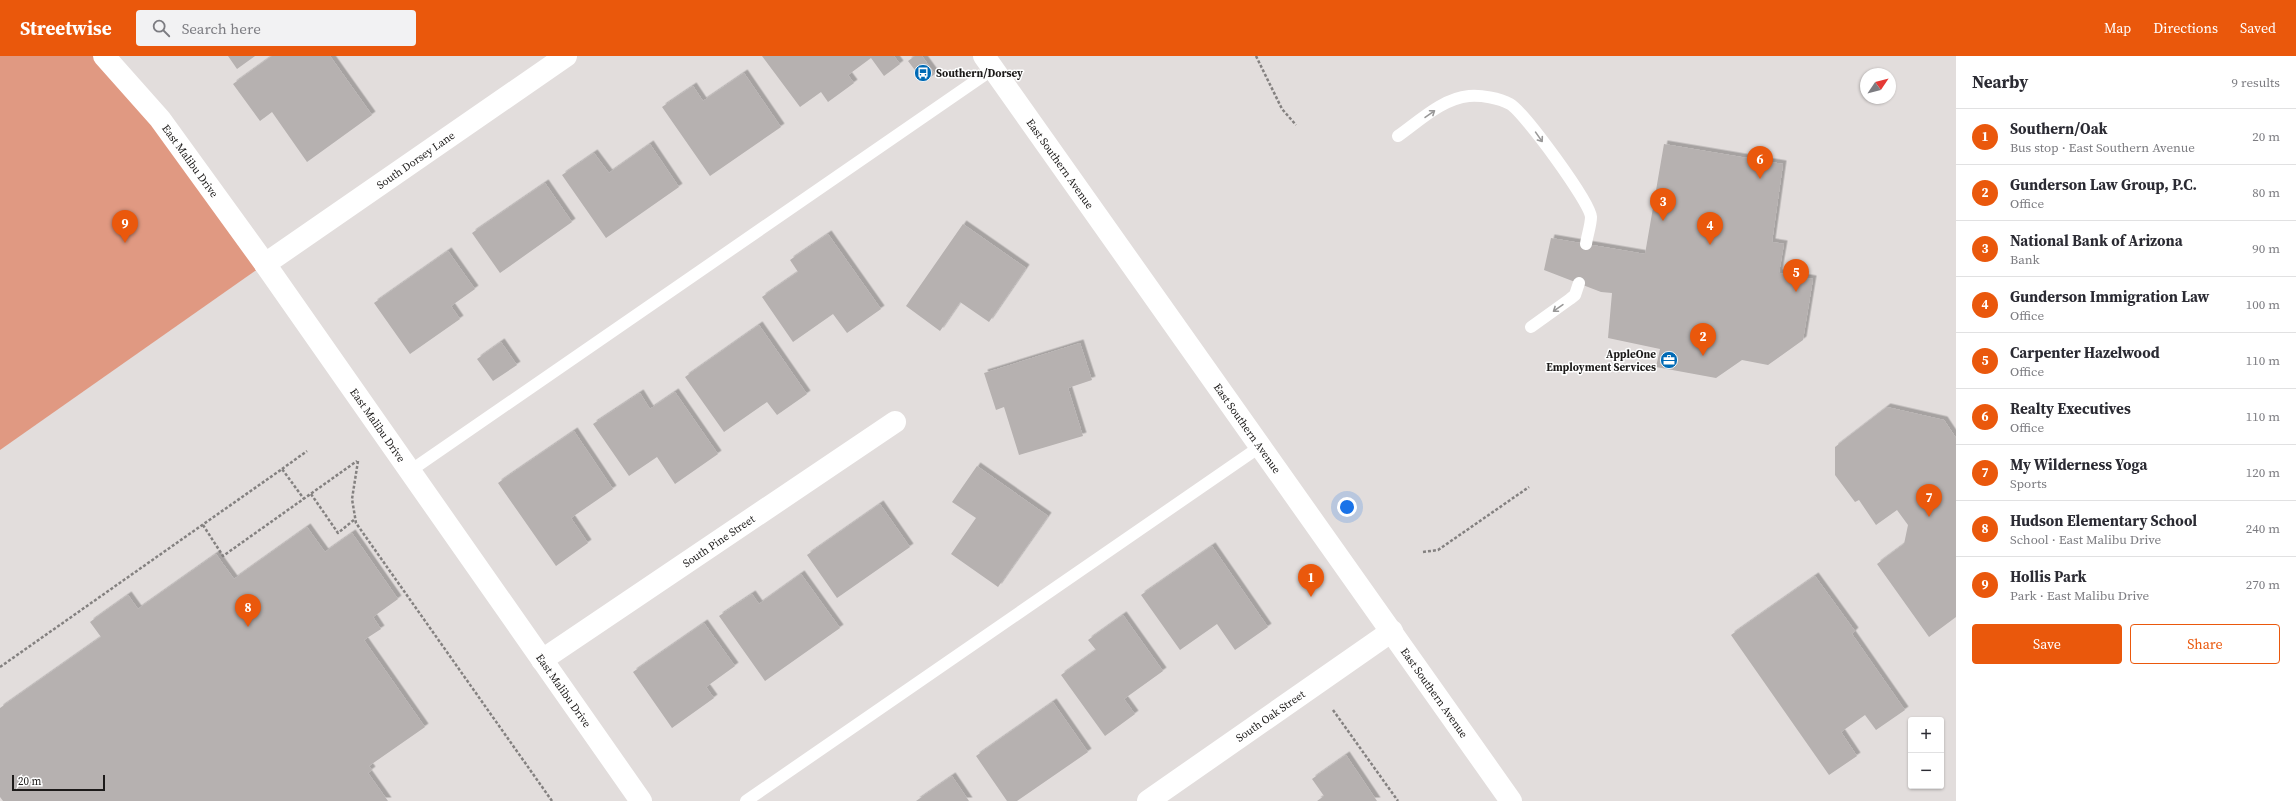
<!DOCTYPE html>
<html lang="en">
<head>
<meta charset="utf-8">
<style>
	:root { --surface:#fff; --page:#f2f2f3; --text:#2b2b33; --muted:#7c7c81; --line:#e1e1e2; --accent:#ea580c }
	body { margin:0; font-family:"Source Serif 4",serif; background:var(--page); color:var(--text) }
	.controls { position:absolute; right:12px; bottom:12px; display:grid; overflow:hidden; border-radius:4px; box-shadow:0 1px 3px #0004 }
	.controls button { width:36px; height:36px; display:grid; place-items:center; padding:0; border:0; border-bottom:1px solid var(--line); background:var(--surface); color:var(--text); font:20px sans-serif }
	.compass { position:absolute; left:1860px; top:12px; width:36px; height:36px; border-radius:50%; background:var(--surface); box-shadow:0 1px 3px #0004; rotate:55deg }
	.scale { position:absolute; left:12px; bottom:10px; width:93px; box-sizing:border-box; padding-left:4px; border:2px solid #1c1a19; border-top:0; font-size:11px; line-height:14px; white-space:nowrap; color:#1c1a19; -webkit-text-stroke:3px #fff; paint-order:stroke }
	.you { position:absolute; left:1347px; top:451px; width:14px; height:14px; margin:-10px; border:3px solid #fff; border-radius:50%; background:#1a73e8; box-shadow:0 0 0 6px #1a73e833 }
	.badge { display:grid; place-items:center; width:26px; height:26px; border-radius:50%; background:var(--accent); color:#fff; font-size:13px; font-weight:700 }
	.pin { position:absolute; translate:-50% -33px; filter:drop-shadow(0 1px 2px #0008) }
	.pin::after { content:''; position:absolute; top:21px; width:14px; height:12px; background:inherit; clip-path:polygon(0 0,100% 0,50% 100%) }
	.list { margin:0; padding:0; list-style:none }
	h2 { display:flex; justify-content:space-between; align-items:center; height:52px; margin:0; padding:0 16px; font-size:17px }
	h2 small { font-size:13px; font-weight:400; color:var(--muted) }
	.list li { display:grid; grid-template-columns:26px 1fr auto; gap:12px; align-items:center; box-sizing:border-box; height:56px; padding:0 16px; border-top:1px solid var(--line) }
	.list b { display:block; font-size:15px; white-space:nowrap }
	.list p { margin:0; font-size:13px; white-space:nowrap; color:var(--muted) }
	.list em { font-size:13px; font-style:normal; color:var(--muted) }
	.actions { display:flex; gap:8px; padding:12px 16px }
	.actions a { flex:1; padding:9px 0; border:1px solid var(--accent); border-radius:4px; text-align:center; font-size:14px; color:var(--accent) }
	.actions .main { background:var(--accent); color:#fff }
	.icon { flex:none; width:22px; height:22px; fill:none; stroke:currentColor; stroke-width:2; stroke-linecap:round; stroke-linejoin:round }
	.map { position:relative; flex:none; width:1956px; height:745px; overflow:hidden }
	header { display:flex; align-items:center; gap:24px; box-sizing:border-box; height:56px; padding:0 20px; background:var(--accent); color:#fff }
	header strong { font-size:19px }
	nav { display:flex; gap:22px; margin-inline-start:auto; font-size:14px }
	.search { width:280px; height:36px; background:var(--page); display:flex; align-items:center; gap:10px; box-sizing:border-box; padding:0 14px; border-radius:4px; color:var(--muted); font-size:15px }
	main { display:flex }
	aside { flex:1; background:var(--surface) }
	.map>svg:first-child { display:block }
</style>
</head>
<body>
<header>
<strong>Streetwise</strong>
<div class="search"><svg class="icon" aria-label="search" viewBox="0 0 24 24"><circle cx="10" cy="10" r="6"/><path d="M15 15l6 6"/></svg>Search here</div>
<nav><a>Map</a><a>Directions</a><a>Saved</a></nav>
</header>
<main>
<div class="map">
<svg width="1956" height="745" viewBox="0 0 1956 745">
	<defs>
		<filter id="shadow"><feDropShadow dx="3.5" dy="-3.5" stdDeviation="0" flood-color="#0004"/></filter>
	</defs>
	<rect width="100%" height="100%" fill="#e2dddc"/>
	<path fill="#e09982" d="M0,0H104L265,208L0,394Z"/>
	<path fill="#b6b1b0" filter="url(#shadow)" d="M228,0H255L237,13Z
		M272,0H330L372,59L307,106L272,56L260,65L233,28Z
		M762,0H894L900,8L884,20L871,2L848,19L854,27L828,46L821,36L800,51Z
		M915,0H922L935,18L924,26L908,5Z
		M744,17L781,71L710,120L662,51L693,30L703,45Z
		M650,88L679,131L606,182L562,119L594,97L609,117Z
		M1664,88L1783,108L1772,186L1784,188L1779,217L1813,223L1803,284L1768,309L1742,304L1716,322L1656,311L1660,293L1608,282L1612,237L1601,236L1544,214L1551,182L1645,198Z
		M545,127L572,166L500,217L472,177Z
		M963,168L1026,212L989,266L960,246L940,275L906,250Z
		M828,178L881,253L847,277L833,258L793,286L762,241L798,216L790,204Z
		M448,195L475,233L451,250L460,263L410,298L374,247Z
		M759,269L807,338L777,359L767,346L724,376L685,321Z
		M501,286L517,309L493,325L477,303Z
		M1080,287L1092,324L1068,332L1083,380L1019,399L1004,351L996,354L984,317Z
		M675,336L718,398L675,428L657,401L629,420L593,368L640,337L650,353Z
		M1887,351L1944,364L1956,382V561L1929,581L1877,508L1904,488L1908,469L1897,454L1876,469L1859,444L1855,446L1835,419V391Z
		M574,375L613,433L571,462L588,487L556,510L498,427Z
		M977,410L1048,460L998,531L951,498L976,462L952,446Z
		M880,448L910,491L837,542L807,499Z
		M307,471L325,496L352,477L398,543L373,561L381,573L364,584L425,671L369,710L372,714L368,717L388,745H3L0,741V652L101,581L90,566L128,539L138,553L216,498L234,523Z
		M1212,490L1268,571L1235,594L1217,568L1180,594L1141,539Z
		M801,518L840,572L765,625L719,560L752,538L759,548Z
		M1815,520L1855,575L1852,578L1905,654L1876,674L1865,659L1841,676L1857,700L1829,719L1731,579Z
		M1123,559L1163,615L1124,643L1135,658L1105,680L1061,619L1096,594L1088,584Z
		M704,567L735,610L706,631L714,642L672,672L633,616Z
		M1053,646L1088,696L1017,745H1007L976,700Z
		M1346,699L1377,745H1317L1324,740L1312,723Z
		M952,720L969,745H916Z"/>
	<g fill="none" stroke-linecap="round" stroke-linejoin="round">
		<path stroke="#848180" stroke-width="2.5" stroke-dasharray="3 2" stroke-linecap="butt" d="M1256,0L1282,53L1296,69
			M358,405L352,443L356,467L552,745
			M282,413L307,395
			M311,438L338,477L355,463
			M203,469L223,500L357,405
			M1423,496L1438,494L1529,431
			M0,611L282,413L304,443
			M1333,654L1398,745"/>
		<path stroke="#fff" stroke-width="12" d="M1398,80C1418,66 1443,42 1469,40C1481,39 1499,42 1510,48C1524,56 1590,146 1591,161C1591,169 1587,180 1586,188
			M1531,271L1570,243L1575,239L1579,227
			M410,415L993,13
			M746,745L1261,390"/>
		<g stroke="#fff" stroke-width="22">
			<path id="s1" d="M104,0L160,63L265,208L641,745"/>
			<path id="s2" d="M265,208L566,0"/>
			<path id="s3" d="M542,604L895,366"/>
			<path id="s4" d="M1148,745L1392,575"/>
		</g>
		<path stroke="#fff" stroke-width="22" id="s5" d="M984,0L1511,745"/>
	</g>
	<defs><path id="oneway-shaft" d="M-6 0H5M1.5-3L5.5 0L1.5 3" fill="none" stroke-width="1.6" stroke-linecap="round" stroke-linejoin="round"/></defs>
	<g stroke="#999898">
		<use href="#oneway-shaft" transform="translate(1430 58) rotate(-35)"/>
		<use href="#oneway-shaft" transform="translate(1539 81) rotate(55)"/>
		<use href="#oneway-shaft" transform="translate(1558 252) rotate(145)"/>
	</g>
	<defs>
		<symbol id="bus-disc" viewBox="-11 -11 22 22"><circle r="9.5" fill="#006ab5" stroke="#fff"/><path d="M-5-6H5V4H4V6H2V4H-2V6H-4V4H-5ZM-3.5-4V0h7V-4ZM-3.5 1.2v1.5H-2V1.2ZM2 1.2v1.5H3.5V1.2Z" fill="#fff"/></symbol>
		<symbol id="office-disc" viewBox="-11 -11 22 22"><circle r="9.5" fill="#006ab5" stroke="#fff"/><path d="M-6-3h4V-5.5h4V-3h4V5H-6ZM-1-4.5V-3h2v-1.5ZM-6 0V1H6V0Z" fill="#fff"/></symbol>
	</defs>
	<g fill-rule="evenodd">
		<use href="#bus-disc" x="913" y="7" width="20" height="20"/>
		<use href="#office-disc" x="1659" y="294" width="20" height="20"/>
	</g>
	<g text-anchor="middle" stroke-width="3" stroke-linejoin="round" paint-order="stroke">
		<g font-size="11" font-weight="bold" fill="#1c1a19" stroke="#fff" text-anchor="start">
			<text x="936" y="21">Southern/Dorsey</text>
			<text x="1656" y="302" text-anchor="end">AppleOne<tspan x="1656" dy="13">Employment Services</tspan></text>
		</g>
		<g font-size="11" fill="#1c1a19" stroke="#fff">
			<text dy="4" stroke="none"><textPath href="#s2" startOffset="183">South Dorsey Lane</textPath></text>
			<text dy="4" stroke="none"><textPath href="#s1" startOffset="136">East Malibu Drive</textPath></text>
			<text dy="4" stroke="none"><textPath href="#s5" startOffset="132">East Southern Avenue</textPath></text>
			<text dy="4" stroke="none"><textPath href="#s1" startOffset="460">East Malibu Drive</textPath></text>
			<text dy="4" stroke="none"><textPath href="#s5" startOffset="456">East Southern Avenue</textPath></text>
			<text dy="4" stroke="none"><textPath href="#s3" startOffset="213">South Pine Street</textPath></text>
			<text dy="4" stroke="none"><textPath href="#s1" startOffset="784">East Malibu Drive</textPath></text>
			<text dy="4" stroke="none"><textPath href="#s5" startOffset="780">East Southern Avenue</textPath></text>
			<text dy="4" stroke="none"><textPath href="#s4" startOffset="149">South Oak Street</textPath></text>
		</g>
	</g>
</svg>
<div class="controls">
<button>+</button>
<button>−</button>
</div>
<svg class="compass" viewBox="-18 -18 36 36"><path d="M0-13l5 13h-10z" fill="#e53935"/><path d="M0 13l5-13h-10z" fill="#7c7c81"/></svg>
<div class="scale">20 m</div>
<div class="you"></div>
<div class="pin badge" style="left:1311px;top:541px">1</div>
<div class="pin badge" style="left:1703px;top:300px">2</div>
<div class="pin badge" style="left:1663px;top:165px">3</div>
<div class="pin badge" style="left:1710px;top:189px">4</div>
<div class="pin badge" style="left:1796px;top:236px">5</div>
<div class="pin badge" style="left:1760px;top:123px">6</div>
<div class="pin badge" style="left:1929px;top:461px">7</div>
<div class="pin badge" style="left:248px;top:571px">8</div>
<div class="pin badge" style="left:125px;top:187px">9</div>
</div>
<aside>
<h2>Nearby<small>9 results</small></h2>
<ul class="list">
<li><span class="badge">1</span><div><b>Southern/Oak</b><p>Bus stop · East Southern Avenue</p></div><em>20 m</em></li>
<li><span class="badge">2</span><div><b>Gunderson Law Group, P.C.</b><p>Office</p></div><em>80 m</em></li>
<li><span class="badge">3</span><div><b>National Bank of Arizona</b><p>Bank</p></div><em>90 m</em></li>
<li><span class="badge">4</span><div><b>Gunderson Immigration Law</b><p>Office</p></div><em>100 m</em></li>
<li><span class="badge">5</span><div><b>Carpenter Hazelwood</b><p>Office</p></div><em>110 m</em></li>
<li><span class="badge">6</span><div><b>Realty Executives</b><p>Office</p></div><em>110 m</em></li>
<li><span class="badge">7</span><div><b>My Wilderness Yoga</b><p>Sports</p></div><em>120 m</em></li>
<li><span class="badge">8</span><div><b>Hudson Elementary School</b><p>School · East Malibu Drive</p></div><em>240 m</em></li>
<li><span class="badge">9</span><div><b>Hollis Park</b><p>Park · East Malibu Drive</p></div><em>270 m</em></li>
</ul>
<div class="actions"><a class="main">Save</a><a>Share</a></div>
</aside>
</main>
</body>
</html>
